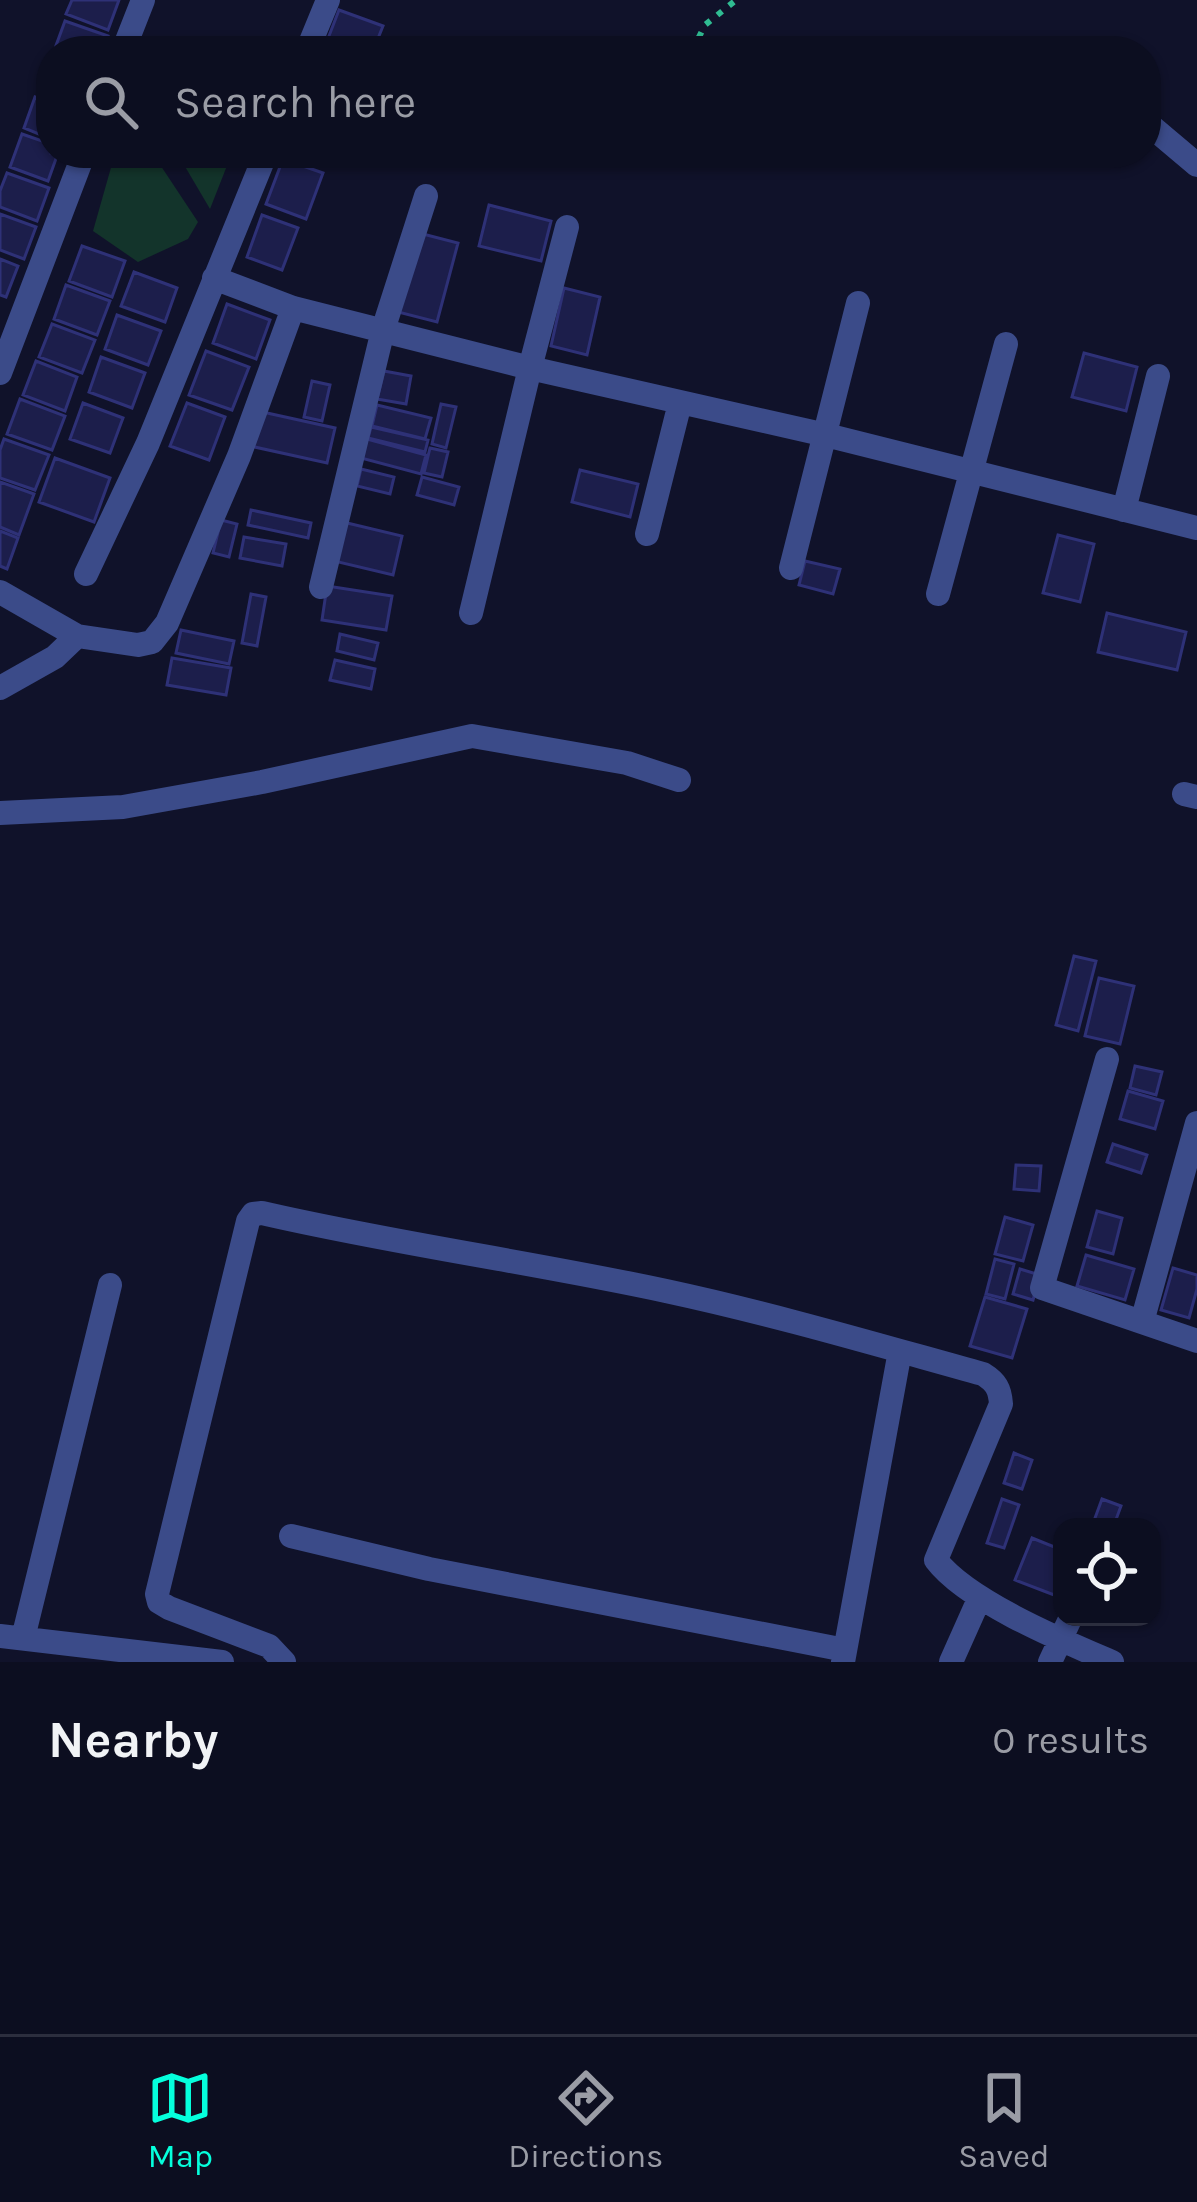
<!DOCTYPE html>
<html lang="en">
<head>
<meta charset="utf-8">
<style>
	:root { --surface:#0c0e20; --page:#1a1c2d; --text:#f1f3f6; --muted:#9a9ca5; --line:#2c2e3e; --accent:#05ffdc }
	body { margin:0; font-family:Karla,sans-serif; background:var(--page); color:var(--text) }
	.controls { position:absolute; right:36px; bottom:36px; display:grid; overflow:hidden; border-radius:24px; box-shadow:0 3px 9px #0004 }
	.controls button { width:108px; height:108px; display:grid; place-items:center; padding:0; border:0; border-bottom:3px solid var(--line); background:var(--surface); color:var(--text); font:60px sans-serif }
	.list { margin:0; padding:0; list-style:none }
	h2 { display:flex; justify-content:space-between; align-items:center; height:156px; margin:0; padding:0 48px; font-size:51px }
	h2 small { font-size:39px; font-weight:400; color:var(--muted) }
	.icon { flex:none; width:66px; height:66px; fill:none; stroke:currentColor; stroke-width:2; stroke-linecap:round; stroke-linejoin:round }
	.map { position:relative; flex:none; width:1197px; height:1662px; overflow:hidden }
	.search { position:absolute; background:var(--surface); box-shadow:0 3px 9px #0004; left:36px; right:36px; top:36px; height:132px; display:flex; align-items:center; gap:30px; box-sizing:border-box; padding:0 42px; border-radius:48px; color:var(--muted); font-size:45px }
	.sheet { height:372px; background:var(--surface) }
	nav { display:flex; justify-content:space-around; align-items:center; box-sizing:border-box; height:168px; border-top:3px solid var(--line); background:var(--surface); font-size:33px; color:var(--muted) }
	nav a { display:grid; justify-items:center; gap:6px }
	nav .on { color:var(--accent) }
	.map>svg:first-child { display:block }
</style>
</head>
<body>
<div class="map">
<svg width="1197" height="1662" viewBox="0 0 1197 1662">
	<rect width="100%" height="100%" fill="#10122a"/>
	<path fill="#13342b" d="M175,153H232L210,209L180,158Z
		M153,154L198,222L188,239L138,262L93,231L112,164Z"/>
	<path fill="#1c1e4b" stroke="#2e3177" stroke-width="3" d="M72,0H119L108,30L66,14Z
		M339,10L383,26L373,51H354L327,41Z
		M65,21L108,36L103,51H54Z
		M35,97L51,103V139L24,128Z
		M22,134L51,144V153H58L48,181L10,167Z
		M283,159L323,173L306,219L266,204Z
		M7,173L49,188L37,221L0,207V191Z
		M489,205L551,221L541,261L479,246Z
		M0,214L36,227L24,259L0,250Z
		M262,215L298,228L282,270L247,257Z
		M419,233L458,243L437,322L398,312Z
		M82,246L125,261L112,297L69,281Z
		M0,259L18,266L6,297L0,295Z
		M134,272L177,288L165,322L121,306Z
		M66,285L110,301L97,335L54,319Z
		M564,288L600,297L587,355L551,346Z
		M227,304L270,320L256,359L213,343Z
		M117,315L161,331L148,365L105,349Z
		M52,324L95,340L82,373L39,357Z
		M206,351L249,367L232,410L189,395Z
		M1084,353L1137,367L1126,411L1072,397Z
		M101,357L145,373L132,408L89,392Z
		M36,361L77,377L65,411L23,395Z
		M384,371L411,376L406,404L377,399Z
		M312,381L330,385L322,421L304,417Z
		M20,399L65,416L52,450L7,434Z
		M83,403L123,418L110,453L70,439Z
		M187,403L225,417L209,460L170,446Z
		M441,404L456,407L446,448L432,444Z
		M377,405L431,418L425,439L372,426Z
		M258,411L335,428L327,463L250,446Z
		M371,427L428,440L425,452L368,438Z
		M4,439L49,455L35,490L0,478V450Z
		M367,439L426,455L421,474L361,458Z
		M430,448L448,452L442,477L424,473Z
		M55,458L110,478L94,522L39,502Z
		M361,469L394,477L390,494L357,486Z
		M580,470L638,484L630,517L572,502Z
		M422,477L459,487L454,505L417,495Z
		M0,482L34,494L19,535L0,527Z
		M251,510L311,523L308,538L248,525Z
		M221,520L237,524L229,557L213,553Z
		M343,522L402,536L393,575L334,561Z
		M0,531L18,538L7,569L0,566Z
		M1058,535L1094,544L1080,602L1043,593Z
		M244,537L286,544L282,566L240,558Z
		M805,561L840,569L833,594L799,585Z
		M327,586L392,596L386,630L322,620Z
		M251,594L266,597L257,646L242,643Z
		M1107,613L1186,632L1177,670L1098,652Z
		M181,630L234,641L229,664L176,653Z
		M340,634L378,643L374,660L337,651Z
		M172,658L231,668L226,695L167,685Z
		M335,660L375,669L371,689L330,680Z
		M1074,956L1096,961L1078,1031L1056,1025Z
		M1099,978L1134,986L1120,1044L1085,1036Z
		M1135,1066L1162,1072L1156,1095L1130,1088Z
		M1128,1091L1163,1101L1155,1129L1120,1119Z
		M1113,1144L1147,1155L1141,1173L1107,1162Z
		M1016,1165L1041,1166L1039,1191L1014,1189Z
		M1097,1211L1122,1218L1113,1254L1087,1247Z
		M1005,1217L1033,1225L1023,1261L995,1254Z
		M1086,1255L1134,1269L1125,1300L1077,1286Z
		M995,1259L1014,1264L1005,1299L986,1294Z
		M1173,1268L1197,1275V1289L1189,1318L1161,1310Z
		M1020,1269L1040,1275L1033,1300L1013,1294Z
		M985,1297L1027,1309L1012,1358L970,1346Z
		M1014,1453L1032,1460L1022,1489L1004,1483Z
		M1002,1499L1019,1505L1004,1548L987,1543Z
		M1102,1499L1121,1506L1114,1525L1095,1518Z
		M1032,1538L1062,1550V1598L1015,1580Z"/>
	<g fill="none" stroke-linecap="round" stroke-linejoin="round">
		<path stroke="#30bc92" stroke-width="6" stroke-dasharray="6 9" stroke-linecap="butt" d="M692,51L705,25L736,0
			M729,153L752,159L803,153
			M852,153H888"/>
		<path stroke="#3b4b89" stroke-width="24" d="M123,51L143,0
			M307,51L328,0
			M1146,122L1197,165
			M214,278L293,308L530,368L826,435L1197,528
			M0,373L84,153
			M1124,510L1158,376
			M647,534L680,403
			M791,568L858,303
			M86,574L148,443L266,153
			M321,587L383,330L426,196
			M0,592L77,636L138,645L152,642L167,623L239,456L293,308
			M938,594L1006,344
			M471,613L530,368L567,227
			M0,688L55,657L77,636
			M1184,794L1197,797
			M0,813L123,807L262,782L472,736L627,763L679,780
			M1107,1059L1042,1288L1197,1341
			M1142,1322L1197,1123
			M291,1536L429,1569L845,1650
			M0,1636L222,1662
			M23,1638L110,1285
			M284,1662L269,1646L169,1608L159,1602L157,1594L248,1221L253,1214L262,1213C396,1244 532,1262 666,1291C773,1314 878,1345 983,1374C996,1382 1000,1389 1001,1404L936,1560C967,1601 1063,1641 1112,1662
			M843,1662L900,1351
			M951,1662L980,1597
			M1050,1662L1071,1617"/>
	</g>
</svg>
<div class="controls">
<button><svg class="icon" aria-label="locate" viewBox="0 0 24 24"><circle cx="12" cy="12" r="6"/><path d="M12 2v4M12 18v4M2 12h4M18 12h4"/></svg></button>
</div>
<div class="search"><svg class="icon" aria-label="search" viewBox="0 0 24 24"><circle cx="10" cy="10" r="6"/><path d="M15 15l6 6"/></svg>Search here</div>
</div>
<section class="sheet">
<h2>Nearby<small>0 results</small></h2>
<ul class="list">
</ul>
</section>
<nav>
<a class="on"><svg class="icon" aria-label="map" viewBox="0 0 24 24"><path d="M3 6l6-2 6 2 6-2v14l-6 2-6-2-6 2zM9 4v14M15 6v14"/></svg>Map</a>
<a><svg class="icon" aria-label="directions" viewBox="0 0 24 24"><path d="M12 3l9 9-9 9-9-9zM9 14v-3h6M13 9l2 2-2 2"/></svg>Directions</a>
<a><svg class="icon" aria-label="saved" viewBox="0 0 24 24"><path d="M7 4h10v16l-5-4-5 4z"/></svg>Saved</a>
</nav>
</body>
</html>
